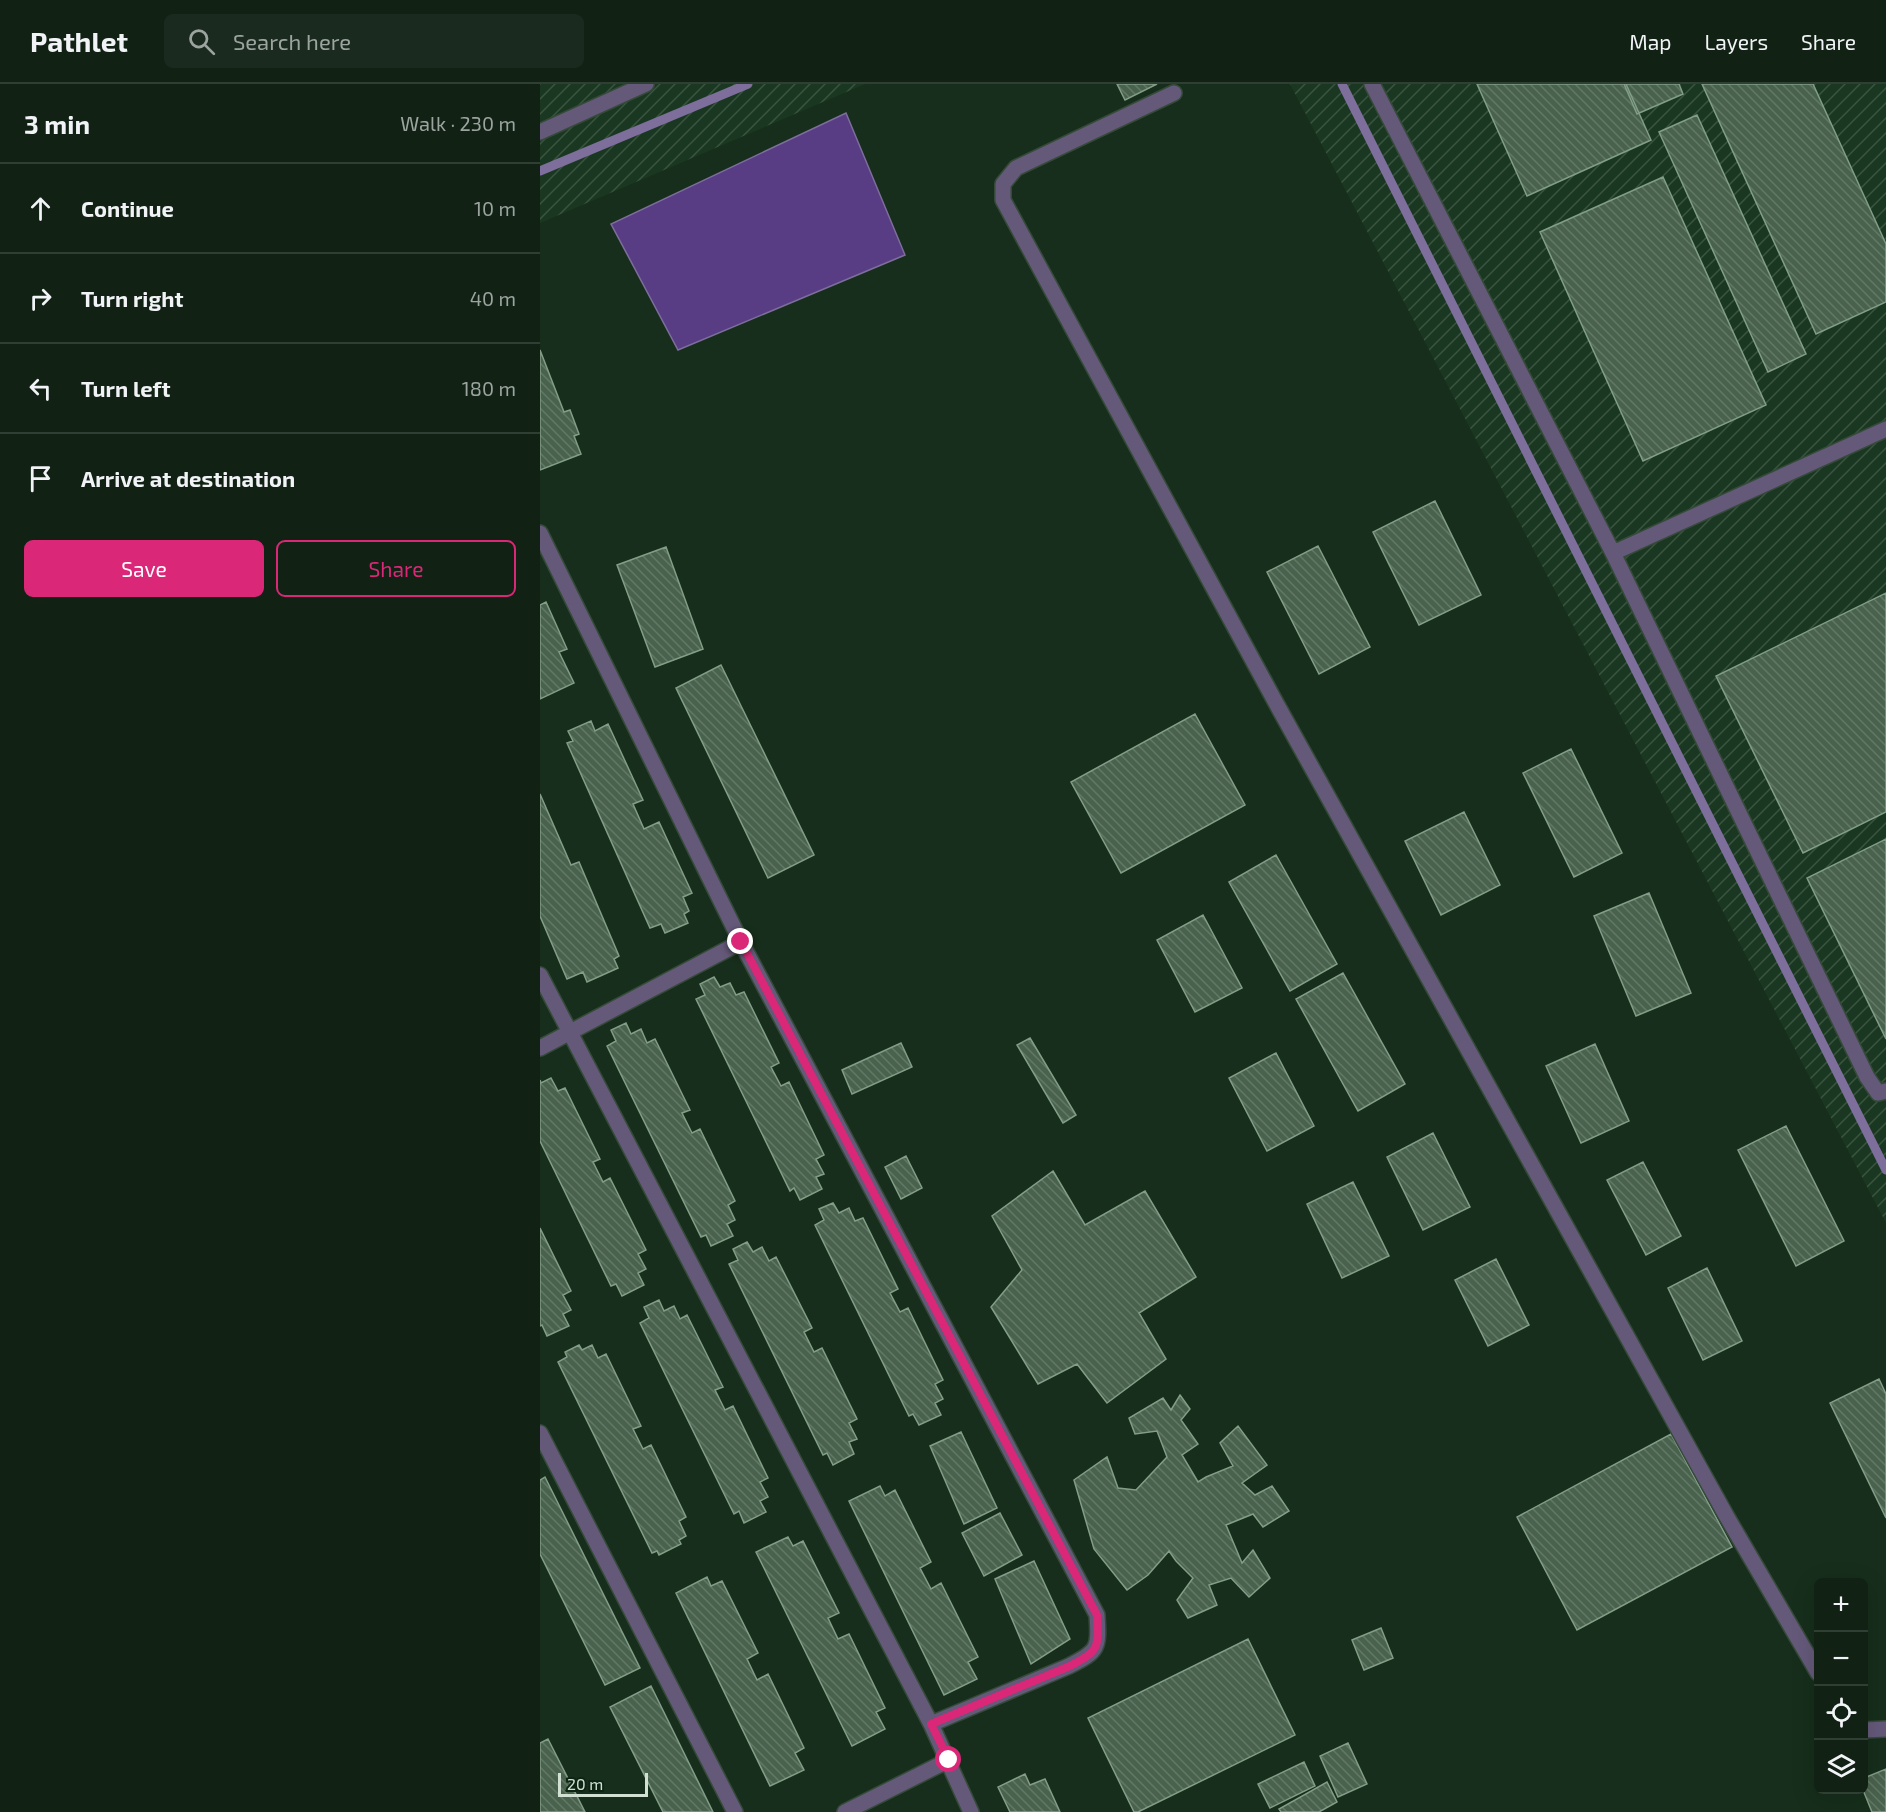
<!DOCTYPE html>
<html lang="en">
<head>
<meta charset="utf-8">
<style>
	:root { --surface:#112215; --page:#1a2a1e; --text:#f1f3f6; --muted:#9ca4a0; --line:#303f34; --accent:#db2777 }
	body { margin:0; font-family:"Exo 2",sans-serif; background:var(--page); color:var(--text) }
	.controls { position:absolute; right:18px; bottom:18px; display:grid; overflow:hidden; border-radius:9px; box-shadow:0 6px 24px #0002 }
	.controls button { width:54px; height:54px; display:grid; place-items:center; padding:0; border:0; border-bottom:2px solid var(--line); background:var(--surface); color:var(--text); font:30px sans-serif }
	.scale { position:absolute; left:18px; bottom:15px; width:90px; box-sizing:border-box; padding-left:6px; border:3px solid #d2e0d4; border-top:0; font-size:16px; line-height:21px; white-space:nowrap; color:#d2e0d4; -webkit-text-stroke:4px #0d2413; paint-order:stroke }
	.stop { position:absolute; width:18px; height:18px; margin:-14px; border:4px solid #db2777; border-radius:50%; background:#fff }
	.stop.end { background:#db2777; border-color:#fff; box-shadow:0 2px 6px #0008 }
	.list { margin:0; padding:0; list-style:none }
	h2 { display:flex; justify-content:space-between; align-items:center; height:78px; margin:0; padding:0 24px; font-size:26px }
	h2 small { font-size:20px; font-weight:400; color:var(--muted) }
	.list li { display:grid; grid-template-columns:39px 1fr auto; gap:18px; align-items:center; box-sizing:border-box; height:90px; padding:0 24px; border-top:2px solid var(--line) }
	.list b { display:block; font-size:22px; white-space:nowrap }
	.list em { font-size:20px; font-style:normal; color:var(--muted) }
	.actions { display:flex; gap:12px; padding:18px 24px }
	.actions a { flex:1; padding:14px 0; border:2px solid var(--accent); border-radius:9px; text-align:center; font-size:21px; color:var(--accent) }
	.actions .main { background:var(--accent); color:#fff }
	.icon { flex:none; width:33px; height:33px; fill:none; stroke:currentColor; stroke-width:2; stroke-linecap:round; stroke-linejoin:round }
	.map { position:relative; flex:none; width:1346px; height:1728px; overflow:hidden }
	header { display:flex; align-items:center; gap:36px; box-sizing:border-box; height:84px; padding:0 30px; background:var(--surface); border-bottom:2px solid var(--line) }
	header strong { font-size:28px }
	nav { display:flex; gap:33px; margin-inline-start:auto; font-size:21px }
	.search { width:420px; height:54px; background:var(--page); display:flex; align-items:center; gap:15px; box-sizing:border-box; padding:0 21px; border-radius:9px; color:var(--muted); font-size:22px }
	main { display:flex }
	aside { flex:1; background:var(--surface) }
	.map>svg:first-child { display:block }
</style>
</head>
<body>
<header>
<strong>Pathlet</strong>
<div class="search"><svg class="icon" aria-label="search" viewBox="0 0 24 24"><circle cx="10" cy="10" r="6"/><path d="M15 15l6 6"/></svg>Search here</div>
<nav><a>Map</a><a>Layers</a><a>Share</a></nav>
</header>
<main>
<aside>
<h2>3 min<small>Walk · 230 m</small></h2>
<ul class="list">
<li><svg class="icon" aria-label="ahead" viewBox="0 0 24 24"><path d="M12 20V5M6 11l6-6 6 6"/></svg><div><b>Continue</b></div><em>10 m</em></li>
<li><svg class="icon" aria-label="right" viewBox="0 0 24 24"><path d="M7 20v-9h11M14 6l5 5-5 5"/></svg><div><b>Turn right</b></div><em>40 m</em></li>
<li><svg class="icon" aria-label="left" viewBox="0 0 24 24"><path d="M17 20v-9H6M10 6l-5 5 5 5"/></svg><div><b>Turn left</b></div><em>180 m</em></li>
<li><svg class="icon" aria-label="arrive" viewBox="0 0 24 24"><path d="M6 21V4h12l-3 4 3 4H6"/></svg><div><b>Arrive at destination</b></div></li>
</ul>
<div class="actions"><a class="main">Save</a><a>Share</a></div>
</aside>
<div class="map">
<svg width="1346" height="1728" viewBox="0 0 1346 1728">
	<defs>
		<pattern id="industrial-furrows" width="10" height="10" patternUnits="userSpaceOnUse" patternTransform="scale(1.5)"><rect width="10" height="10" fill="#1a3821"/><path d="M-1 1l2-2M0 10L10 0M9 11l2-2" fill="none" stroke="#3a5440"/></pattern>
		<pattern id="building-back-hatch" width="6" height="6" patternUnits="userSpaceOnUse" patternTransform="scale(1.5)"><rect width="6" height="6" fill="#49624d"/><path d="M-1 5l2 2M0 0l6 6M5-1l2 2" fill="none" stroke="#627866"/></pattern>
	</defs>
	<rect width="100%" height="100%" fill="#172e1c"/>
	<path fill="url(#industrial-furrows)" d="M0,0H325L0,139Z
		M750,0H1346V1139Z"/>
	<path fill="#583d84" stroke="#7d6e9c" stroke-width="1.5" d="M306,29L365,171L138,266L71,140Z"/>
	<g fill="none" stroke-linecap="round" stroke-linejoin="round">
		<path stroke="#7d6e9c" stroke-width="9" d="M802,0L1346,1086
			M0,87L208,0"/>
	</g>
	<path fill="url(#building-back-hatch)" stroke="#839e88" stroke-width="1.5" d="M577,0H617L585,16Z
		M937,0H1086L1111,56L987,112Z
		M1084,0H1139L1143,10L1097,30Z
		M1162,0H1273L1346,160V218L1276,250Z
		M1157,31L1266,270L1228,288L1119,48Z
		M1123,93L1226,321L1103,377L1000,148Z
		M0,266L24,328L30,326L39,350L34,352L41,370L0,386Z
		M895,417L941,511L879,541L833,448Z
		M778,462L830,563L779,590L727,488Z
		M126,463L163,565L115,583L77,481Z
		M1346,509V728L1263,769L1176,592Z
		M6,518L27,565L19,568L34,599L0,615V521Z
		M181,581L274,771L228,794L136,604Z
		M655,630L705,721L581,789L531,698Z
		M51,637L55,647L68,640L103,716L93,720L104,745L119,738L152,809L143,813L149,827L144,830L148,839L125,849L121,840L110,844L27,659L33,657L28,647Z
		M1031,665L1082,769L1034,793L983,689Z
		M0,710L31,781L39,778L79,872L74,875L78,884L47,898L43,888L27,895L0,832Z
		M924,728L960,801L901,831L865,757Z
		M1346,755V955L1267,794Z
		M736,771L797,880L750,907L689,798Z
		M1109,809L1151,909L1096,932L1054,832Z
		M663,831L702,904L655,928L617,856Z
		M803,889L865,1000L818,1027L756,915Z
		M174,893L180,903L190,899L196,911L204,908L239,979L231,983L241,1002L249,998L284,1071L276,1075L284,1090L276,1093L282,1105L260,1116L254,1104L250,1107L156,915L165,911L160,900Z
		M86,939L91,950L101,945L107,959L115,955L150,1026L142,1029L152,1049L160,1045L195,1117L188,1121L195,1136L187,1140L193,1152L171,1162L166,1151L161,1153L67,962L76,957L71,946Z
		M490,954L536,1031L523,1039L477,961Z
		M361,959L372,983L312,1010L302,986Z
		M1055,960L1089,1037L1041,1059L1006,982Z
		M736,969L774,1042L727,1067L689,994Z
		M11,994L18,1007L25,1004L60,1075L53,1078L63,1098L70,1094L106,1166L98,1170L106,1185L98,1189L104,1201L82,1212L76,1200L71,1202L0,1057V996L1,999Z
		M1246,1042L1304,1157L1256,1182L1198,1066Z
		M893,1049L930,1123L883,1146L847,1073Z
		M366,1072L382,1104L361,1115L345,1083Z
		M1103,1078L1141,1152L1106,1171L1067,1096Z
		M513,1087L545,1141L605,1107L656,1193L599,1229L626,1275L567,1319L537,1280L498,1300L451,1223L482,1186L452,1132Z
		M813,1098L849,1172L802,1194L767,1120Z
		M293,1119L299,1129L309,1124L315,1137L323,1134L358,1205L350,1209L360,1228L368,1224L403,1296L395,1300L403,1315L395,1319L401,1331L379,1341L373,1330L369,1332L275,1141L284,1136L279,1125Z
		M0,1144L31,1207L23,1211L31,1226L23,1230L29,1242L7,1252L2,1241L0,1242Z
		M207,1158L213,1168L222,1163L229,1177L236,1173L272,1244L264,1248L274,1268L282,1264L317,1335L309,1339L317,1355L309,1358L314,1370L293,1381L287,1369L283,1371L189,1180L198,1176L193,1165Z
		M956,1175L989,1241L948,1262L915,1196Z
		M1167,1184L1202,1257L1163,1276L1128,1204Z
		M119,1216L124,1227L134,1222L140,1235L147,1231L183,1303L175,1306L185,1326L193,1322L228,1394L220,1398L228,1413L220,1417L226,1428L204,1439L199,1427L194,1430L100,1239L109,1234L104,1223Z
		M39,1261L42,1266L52,1261L58,1274L66,1270L101,1342L93,1345L103,1365L111,1361L146,1433L139,1437L146,1452L139,1456L141,1460L119,1471L117,1467L112,1469L18,1278L27,1273L25,1268Z
		M1339,1295L1346,1310V1434L1290,1319Z
		M640,1311L650,1325L641,1336L658,1360L642,1371L658,1398L666,1393L693,1382L680,1359L698,1342L727,1381L702,1399L715,1411L732,1402L749,1427L723,1443L713,1430L686,1441L702,1479L713,1466L730,1494L709,1513L691,1494L669,1501L677,1521L648,1534L637,1516L653,1494L636,1477L629,1467L608,1491L587,1506L554,1465L534,1396L567,1373L578,1404L596,1406L627,1373L617,1347L595,1350L589,1334L623,1314L631,1326Z
		M421,1348L457,1424L424,1440L390,1362Z
		M1131,1350L1192,1463L1037,1546L977,1433Z
		M5,1393L100,1584L65,1601L0,1470V1396Z
		M340,1402L345,1412L355,1406L391,1478L380,1484L391,1505L401,1499L438,1573L428,1578L437,1595L404,1611L309,1417Z
		M460,1429L482,1471L444,1492L422,1449Z
		M248,1453L253,1462L263,1457L299,1529L288,1534L298,1555L309,1550L345,1624L336,1628L345,1645L312,1662L216,1468Z
		M494,1477L530,1555L491,1580L455,1495Z
		M167,1493L171,1502L182,1497L218,1569L207,1575L217,1596L228,1590L264,1664L255,1669L264,1686L230,1702L136,1509Z
		M841,1544L853,1574L824,1586L812,1556Z
		M708,1555L755,1651L598,1728H594L548,1634Z
		M111,1602L173,1728H123L70,1623Z
		M8,1655L45,1728H0V1659Z
		M808,1659L827,1700L798,1713L780,1672Z
		M764,1678L775,1702L730,1724L718,1700Z
		M1346,1685V1728H1332L1323,1706L1324,1694Z
		M485,1690L490,1701L505,1695L520,1728H470L458,1703Z
		M787,1698L797,1718L779,1728H741L739,1725Z"/>
	<g fill="none" stroke-linecap="round" stroke-linejoin="round">
		<defs>
			<path id="lane" d="M832,0L1073,469L1327,993L1338,1009L1346,1007
				M634,9L476,84L463,100V116L736,619L1187,1433L1278,1589
				M0,48L106,0
				M1073,469L1346,345
				M1324,1646L1346,1645"/>
			<path id="street" d="M0,449L201,858L557,1531C559,1564 559,1567 529,1582L391,1640L431,1728
				M0,891L391,1640
				M0,964L201,858
				M0,1349L195,1728
				M305,1728L409,1676"/>
		</defs>
		<use href="#lane" stroke="#354a39" stroke-width="18"/>
		<use href="#street" stroke="#354a39" stroke-width="18"/>
		<use href="#lane" stroke="#645979" stroke-width="15"/>
		<use href="#street" stroke="#645979" stroke-width="15"/>
	</g>
	<g fill="none" stroke-linecap="round" stroke-linejoin="round">
		<path stroke="#db2777" stroke-width="8" d="M201,858L557,1531C559,1564 559,1567 530,1582L391,1640L409,1676"/>
	</g>
</svg>
<div class="controls">
<button>+</button>
<button>−</button>
<button><svg class="icon" aria-label="locate" viewBox="0 0 24 24"><circle cx="12" cy="12" r="6"/><path d="M12 2v4M12 18v4M2 12h4M18 12h4"/></svg></button>
<button><svg class="icon" aria-label="layers" viewBox="0 0 24 24"><path d="M12 4l9 5-9 5-9-5zM3 14l9 5 9-5"/></svg></button>
</div>
<div class="scale">20 m</div>
<div class="stop" style="left:409px;top:1676px"></div>
<div class="stop end" style="left:201px;top:858px"></div>
</div>
</main>
</body>
</html>
